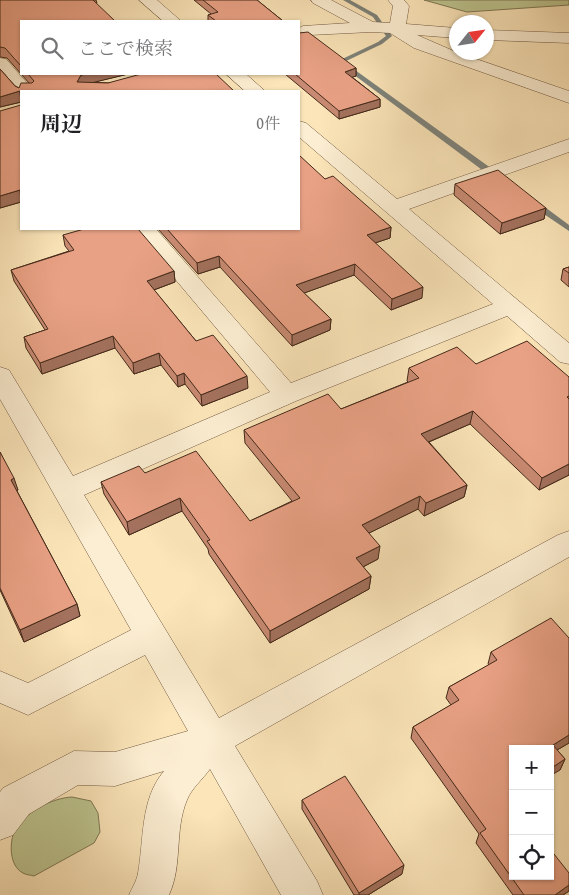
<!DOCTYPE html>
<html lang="ja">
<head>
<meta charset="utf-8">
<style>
	:root { --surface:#fff; --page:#f2f2f2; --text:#202124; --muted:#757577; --line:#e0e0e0 }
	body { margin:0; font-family:"Gentium Book Plus","Noto Serif JP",serif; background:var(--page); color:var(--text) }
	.controls { position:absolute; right:15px; bottom:15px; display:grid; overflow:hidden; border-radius:0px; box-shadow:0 1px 4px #0004 }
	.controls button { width:45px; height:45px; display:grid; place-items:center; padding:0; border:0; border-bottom:1px solid var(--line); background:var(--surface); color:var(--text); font:25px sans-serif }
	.compass { position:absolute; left:449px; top:15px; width:45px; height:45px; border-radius:50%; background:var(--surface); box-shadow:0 1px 4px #0004; rotate:60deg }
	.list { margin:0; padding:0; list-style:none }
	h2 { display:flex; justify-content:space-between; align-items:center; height:65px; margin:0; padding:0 20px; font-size:21px }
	h2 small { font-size:16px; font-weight:400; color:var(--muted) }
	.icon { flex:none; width:28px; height:28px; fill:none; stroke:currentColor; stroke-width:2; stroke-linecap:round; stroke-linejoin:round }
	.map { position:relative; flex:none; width:569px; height:895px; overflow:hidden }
	.search { position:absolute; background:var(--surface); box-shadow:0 1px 4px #0004; left:20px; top:20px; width:280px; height:55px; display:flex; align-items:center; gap:12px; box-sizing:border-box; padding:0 18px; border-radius:0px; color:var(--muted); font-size:19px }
	.panel { position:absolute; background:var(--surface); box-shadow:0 1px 4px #0004; left:20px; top:90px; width:280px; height:140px; border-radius:0px }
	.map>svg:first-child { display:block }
</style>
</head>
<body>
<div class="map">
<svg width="569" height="895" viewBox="0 0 569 895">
	<rect width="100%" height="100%" fill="#fbe5b9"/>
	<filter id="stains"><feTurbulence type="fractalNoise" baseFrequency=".004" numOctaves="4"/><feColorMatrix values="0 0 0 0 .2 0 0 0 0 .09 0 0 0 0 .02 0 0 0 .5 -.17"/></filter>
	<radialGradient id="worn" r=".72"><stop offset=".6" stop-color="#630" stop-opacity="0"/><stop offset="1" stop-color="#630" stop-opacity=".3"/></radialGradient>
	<path fill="#bdc590" stroke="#807855" d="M424,0H569V5L467,12Z
		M72,797L91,801L98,813L100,832L94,843L34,876C31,875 26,875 23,873C9,866 9,842 15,830C25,812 52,798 72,797Z"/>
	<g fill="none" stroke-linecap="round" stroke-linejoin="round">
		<path fill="#7d827a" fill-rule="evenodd" d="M343,0H350L377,15L392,36L382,44L344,62L499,174V178H493L338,63V61L378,42L386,36L373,17Z
			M532,202H538L569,225V231L532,206Z"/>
		<defs>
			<path id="minor" d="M139,0H157L181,21H163Z
				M311,0H331L373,22L390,23L393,6L388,0H404L409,6L406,24L456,28V38L417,35L456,52L569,91V103L414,48L390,33L371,32L310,35L299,38V28L303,26L350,23L313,3Z
				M486,30L569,33V43L486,40Z
				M0,58L6,59L34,91H21V96L19,95L0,74Z
				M226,74H246L265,91H245Z
				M299,121L306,123L397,199L569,139V152L409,209L569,343V364L560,362L507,316L296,401L84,495L219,718L558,535L569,531V557L235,746L317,881L323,895H281L210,769C203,779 191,789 187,800C174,831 183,865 169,895H129C132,888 137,880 138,873C144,840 140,799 164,771L115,786L78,785L29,814L13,835L0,840V792L3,788L74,751L115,752L188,731L145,655L28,715L0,703V671L28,683L131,630L0,399V367L9,370L73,476L270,392L133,229H156L291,383L493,304L299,137Z"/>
		</defs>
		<use href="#minor" stroke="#725942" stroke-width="1"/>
		<use href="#minor" fill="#fceed2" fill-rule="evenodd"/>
	</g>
	<path fill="#c88a72" stroke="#442a1a" d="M0,0H96L97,3L21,21V74H128L94,82L108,83L216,74L21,91V202L0,208L21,105V102L0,107V69L15,86L19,88L29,83L7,58L0,57Z
		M194,0H257L283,21H208V15L211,14Z
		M356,68V76L352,77L380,99V107L339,119L285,74H299Z
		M325,179L391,227L390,238L375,243L422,298L391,310L354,275L304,293L331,319L330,330L292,346L220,267L198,274L158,229H299Z
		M455,184L546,208L544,219L500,234L454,195Z
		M63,235L174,271L175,282L154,290L196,341L248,388L202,406L185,384L178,387L161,365L134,374L115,348L42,374L26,348L24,337L45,330L14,281L11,270L69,251L65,246Z
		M569,267V287L561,280L563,269Z
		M476,364L569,377V475L539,490L470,424L429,442L467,485L464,497L424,516L418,509L369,533L378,559L363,567L371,576L369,589L270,643L209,554L208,549L182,511L129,535L104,494L101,482L145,473L250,521L292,501L245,443L244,430L341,409L408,382L407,381L409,368Z
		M0,452L18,490L17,491L77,604L80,616L24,642L0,590Z
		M569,638V743L557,750L565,759L560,770L513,749V876L569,873V891L563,895H513L476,843L479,834L411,738L413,727L451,705L446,698L449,687L489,665L488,664L491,652Z
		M302,800L402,874L368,895H354L302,809Z"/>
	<path fill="#a3715d" stroke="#442a1a" d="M356,68V76L344,80L345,72Z
		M86,74H128L83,85L77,82L81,75Z
		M20,91L21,102L0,107V97Z
		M380,99V107L339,119V111Z
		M20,190L21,202L0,208V196Z
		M546,208L544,219L500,234L502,223Z
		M391,227L390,238L366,246L367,235Z
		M219,256L220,267L198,274L197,263Z
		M355,264L354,275L296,296V285Z
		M174,271L175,282L148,292L147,281Z
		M423,287L422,298L391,310L392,299Z
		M331,319L330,330L292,346V335Z
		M113,336L115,348L42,374L40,363Z
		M159,353L161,365L134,374L133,363Z
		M184,373L185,384L178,387L177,376Z
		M247,376L248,388L202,406L201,395Z
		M473,411L470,424L419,446L421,434Z
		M569,464V475L539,490L542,478Z
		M14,478L18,490L15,492L11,480Z
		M467,485L464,497L424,516L426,503Z
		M420,496L418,509L361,537L362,525Z
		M180,498L182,511L129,535L127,522Z
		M380,546L378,559L355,571L356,558Z
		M371,576L369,589L270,643V631Z
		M77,604L80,616L24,642L20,630Z
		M569,735V743L550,754L553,745Z
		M565,759L560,770L550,776V769Z
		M513,792V800L509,795Z
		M404,865L402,874L368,895H359V893Z
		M569,885V891L563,895H555Z"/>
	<path fill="#e9a185" stroke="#442a1a" d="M0,0H93L115,21H21V66L5,48L0,47Z
		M203,0H257L283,21H216L208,15L218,12Z
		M308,32L356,68L345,72L380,99L339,111L295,74H299V33Z
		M0,69L15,86L19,88L21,83H32L34,81L28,74H86L81,75L77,82L108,83L141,74H216L234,91H21V193L20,190L0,196V111L21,105L20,91L0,97Z
		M299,155L325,179L333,176L391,227L367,235L423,287L392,299L355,264L296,285L331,319L292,335L219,256L197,263L167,229H299Z
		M498,170L546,208L502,223L455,184Z
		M84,229H138L174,271L147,281L196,341L213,335L247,376L201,395L184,373L177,376L159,353L133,363L113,336L40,363L24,337L48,329L11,270L74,250L63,235Z
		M569,267V273L563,269Z
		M527,341L569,377V396L567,397L569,399V464L542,478L473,411L421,434L467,485L426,503L420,496L362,525L380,546L356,558L371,576L270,631L207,541L210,540L180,498L127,522L101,482L139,466L145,473L196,451L250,521L300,498L244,430L328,394L341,409L419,378L409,368L457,347L476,364Z
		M0,452L14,478L11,480L77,604L20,630L0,588Z
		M551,618L569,638V735L553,745L565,759L550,769V749H513V792L509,795L513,800V876H550V849L569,873V885L555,895H524L480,833L486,829L413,727L459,700L449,687L497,660L491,652Z
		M345,776L404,865L359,893L302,800Z"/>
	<rect width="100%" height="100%" filter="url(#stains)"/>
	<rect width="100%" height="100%" fill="url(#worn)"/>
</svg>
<div class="controls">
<button>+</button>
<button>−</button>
<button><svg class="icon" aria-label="locate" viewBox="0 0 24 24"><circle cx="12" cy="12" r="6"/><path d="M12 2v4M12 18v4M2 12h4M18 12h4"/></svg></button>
</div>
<svg class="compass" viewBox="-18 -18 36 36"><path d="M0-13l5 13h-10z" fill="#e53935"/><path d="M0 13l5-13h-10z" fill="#757577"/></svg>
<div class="search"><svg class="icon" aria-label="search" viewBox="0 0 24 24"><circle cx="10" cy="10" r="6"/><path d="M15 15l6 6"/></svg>ここで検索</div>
<section class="panel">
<h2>周辺<small>0件</small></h2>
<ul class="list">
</ul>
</section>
</div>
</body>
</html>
